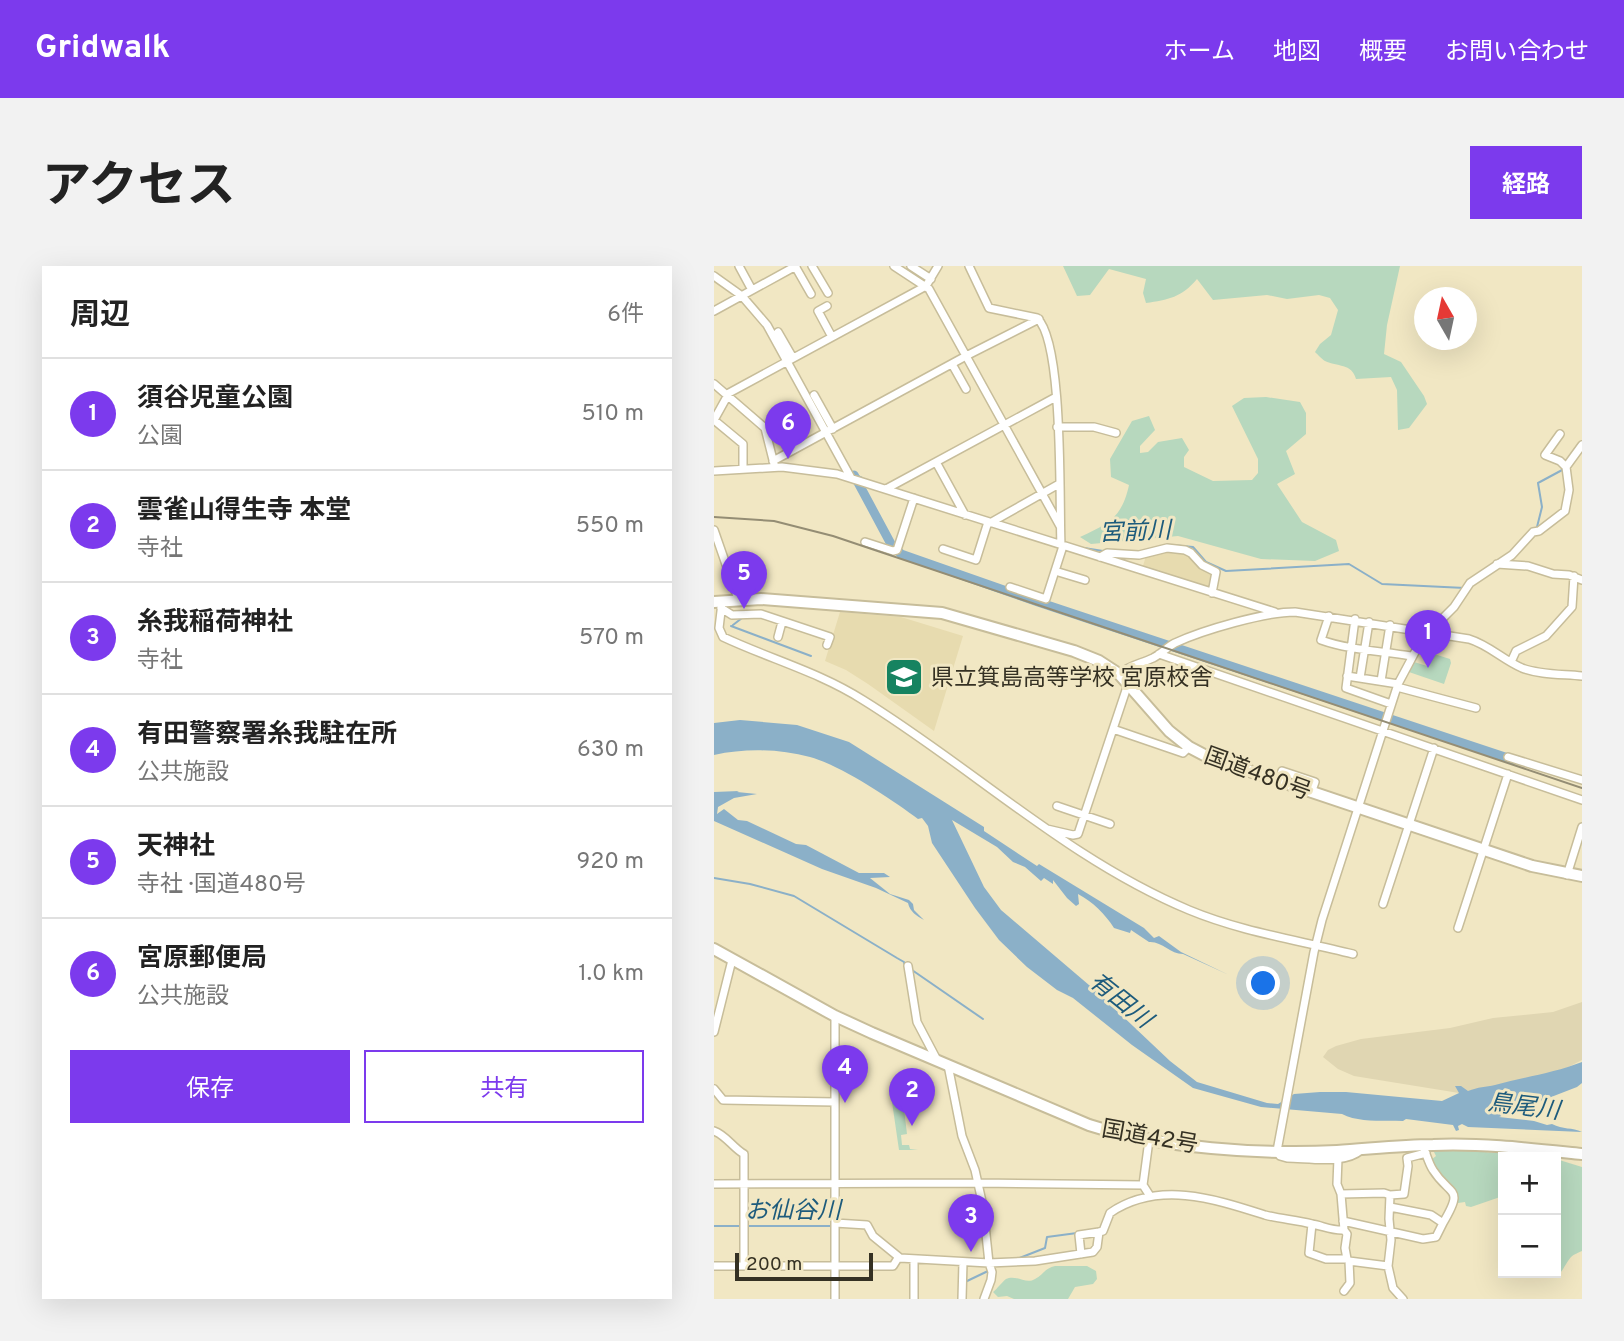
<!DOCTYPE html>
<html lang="ja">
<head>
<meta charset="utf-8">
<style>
	:root { --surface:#fff; --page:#f2f2f2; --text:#222; --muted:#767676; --line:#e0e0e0; --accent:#7c3aed }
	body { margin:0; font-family:Overpass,"Noto Sans JP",sans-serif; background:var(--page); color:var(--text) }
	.controls { position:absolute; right:21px; bottom:21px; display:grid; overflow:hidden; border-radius:0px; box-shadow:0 7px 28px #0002 }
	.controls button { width:63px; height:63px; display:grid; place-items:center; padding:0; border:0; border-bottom:2px solid var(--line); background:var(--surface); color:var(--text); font:35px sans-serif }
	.compass { position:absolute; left:700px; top:21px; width:63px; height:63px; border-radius:50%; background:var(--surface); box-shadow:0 7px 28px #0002; rotate:351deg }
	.scale { position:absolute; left:21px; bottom:18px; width:138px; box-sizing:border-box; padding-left:7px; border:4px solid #353123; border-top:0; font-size:19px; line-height:24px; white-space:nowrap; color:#353123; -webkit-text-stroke:5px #f1e7c3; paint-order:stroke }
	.you { position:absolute; left:550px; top:718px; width:24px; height:24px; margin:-18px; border:5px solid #fff; border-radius:50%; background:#1a73e8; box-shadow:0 0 0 10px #1a73e833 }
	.badge { display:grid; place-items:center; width:46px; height:46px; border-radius:50%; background:var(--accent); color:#fff; font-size:23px; font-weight:700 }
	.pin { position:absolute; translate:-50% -58px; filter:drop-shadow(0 2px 4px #0008) }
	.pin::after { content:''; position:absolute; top:37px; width:24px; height:21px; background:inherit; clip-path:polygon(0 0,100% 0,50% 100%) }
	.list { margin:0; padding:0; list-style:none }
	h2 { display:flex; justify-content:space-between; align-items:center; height:91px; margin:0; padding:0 28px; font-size:30px }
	h2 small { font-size:23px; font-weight:400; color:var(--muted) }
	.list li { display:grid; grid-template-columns:46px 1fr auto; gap:21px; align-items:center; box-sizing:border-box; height:112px; padding:0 28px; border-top:2px solid var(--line) }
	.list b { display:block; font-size:26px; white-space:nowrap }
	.list p { margin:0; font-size:23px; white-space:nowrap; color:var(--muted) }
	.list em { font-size:23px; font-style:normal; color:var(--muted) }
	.actions { display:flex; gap:14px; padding:21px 28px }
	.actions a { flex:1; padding:16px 0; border:2px solid var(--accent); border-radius:0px; text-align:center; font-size:24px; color:var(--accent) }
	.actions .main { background:var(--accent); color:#fff }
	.map { position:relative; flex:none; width:868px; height:1033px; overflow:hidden; border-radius:0px }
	header { display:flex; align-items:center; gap:42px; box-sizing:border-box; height:98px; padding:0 35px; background:var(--accent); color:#fff }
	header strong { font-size:33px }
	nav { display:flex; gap:38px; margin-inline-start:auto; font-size:24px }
	.intro { display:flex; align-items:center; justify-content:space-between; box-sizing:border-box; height:168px; padding:0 42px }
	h1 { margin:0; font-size:49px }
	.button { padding:18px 32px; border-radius:0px; background:var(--accent); color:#fff; font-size:24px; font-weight:700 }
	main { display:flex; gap:42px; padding:0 42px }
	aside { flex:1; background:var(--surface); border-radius:0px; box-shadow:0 7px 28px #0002 }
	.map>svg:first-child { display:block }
</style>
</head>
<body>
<header>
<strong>Gridwalk</strong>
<nav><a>ホーム</a><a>地図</a><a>概要</a><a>お問い合わせ</a></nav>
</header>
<div class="intro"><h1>アクセス</h1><a class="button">経路</a></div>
<main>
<aside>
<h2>周辺<small>6件</small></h2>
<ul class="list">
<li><span class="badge">1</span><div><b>須谷児童公園</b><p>公園</p></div><em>510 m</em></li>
<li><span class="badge">2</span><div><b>雲雀山得生寺 本堂</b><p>寺社</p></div><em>550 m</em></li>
<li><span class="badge">3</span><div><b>糸我稲荷神社</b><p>寺社</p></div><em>570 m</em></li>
<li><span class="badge">4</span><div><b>有田警察署糸我駐在所</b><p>公共施設</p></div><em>630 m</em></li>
<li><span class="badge">5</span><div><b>天神社</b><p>寺社 · 国道480号</p></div><em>920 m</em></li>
<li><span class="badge">6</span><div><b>宮原郵便局</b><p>公共施設</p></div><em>1.0 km</em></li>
</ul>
<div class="actions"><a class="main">保存</a><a>共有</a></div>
</aside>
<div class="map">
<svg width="868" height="1033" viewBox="0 0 868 1033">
	<rect width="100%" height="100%" fill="#f1e7c3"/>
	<path fill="#e7dbaf" d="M448,284L471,285L500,306L497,323L428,303L432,290Z
		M126,346L187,351L249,370L220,465L154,418L132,404L111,395Z"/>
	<path fill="#b7d8be" d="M349,0H686L673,59L670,88L687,96L710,130L713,138L695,162L684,164L683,124L677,111L642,113C638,97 623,101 611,95C609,94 603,88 601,86L606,78L617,69L624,44L616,32L605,29L573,33L553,29L499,34L483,13C468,31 454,34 432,37L429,27L432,13L395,3L376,29L363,30Z
		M552,131L586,136L592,147V168L572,185L581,208L563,218L588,256L622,274L625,285L601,295L547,293L464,270L377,278L366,271C394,258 408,252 415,219L397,211L396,193L418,155L435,150L441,164L426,180V187L434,186L444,176L468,172L475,184L470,191V201L499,215L538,214L544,207V193L518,140L530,132Z
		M717,387L736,393L737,397L730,418L692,405L697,395L713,400Z
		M189,835L193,868L187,869L188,879H195L196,883L204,884H185L178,836Z
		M731,883L834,891H836H789V930L757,941L752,940L751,936L744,937C740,917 723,911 717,894L722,890L720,886Z
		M842,893L868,901V985C864,987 860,988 857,991C848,1001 848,1016 829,1007H842Z
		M341,1000H373L382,1005L383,1013L379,1018L361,1021L354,1033H300L293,1030L284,1031L279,1026C283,1023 288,1016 292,1013C302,1008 312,1019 321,1013C329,1009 331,1002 341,1000Z"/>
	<path fill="#e0d6b2" d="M868,736V794L823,817L746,835L745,827L640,810L624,803L609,791L614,784L622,780L647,773L736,762L779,752L839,746Z"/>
	<path fill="#8bb0c8" d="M26,454L83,459L135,476L270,561V565L323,600L325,598L430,662L440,672L445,670L467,686L515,709L469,688C456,688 448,675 435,676L417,664L416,667L400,662C391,648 379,636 364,628L365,638L362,640L353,632L339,614V618L330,612L327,615L311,601L299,596L283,581L238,554L270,621L287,644L382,725L456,795L483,816L553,837L564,838L580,828L606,826H632L728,835L745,827L741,820H747L754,825C764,821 772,821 781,819C810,811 840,807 868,796V817L863,821L785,851L820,855L833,859L838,858C849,864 858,861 868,866L754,861L748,858L744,860L745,864L742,865L739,859L692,853L689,855C670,854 645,857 628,848L547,841L479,822L418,779L359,732L343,724L313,701L285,674L261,642L218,577L214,560L208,552L204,553C179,534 126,499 96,491C65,483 32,482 0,489V457Z
		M25,525L23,526L43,528L20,532L4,541L3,548L10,543L24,554L33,555L82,578L92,579L145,607H170L176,611L156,612L176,628L195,634L199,638L200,644L210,654C203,650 196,646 194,637L162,622L108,603L0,555V526Z"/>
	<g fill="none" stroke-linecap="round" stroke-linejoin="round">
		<path stroke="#8bb0c8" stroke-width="2" d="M138,207L148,212
			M823,261L828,241L824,217L850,203
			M457,279L479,281L492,296L512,305L635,298L668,318L751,322
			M370,282L389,285
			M34,352H49
			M19,359L28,352
			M17,360L97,390
			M0,612L36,618L80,630L183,692L190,696L191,701
			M198,704L269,753
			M0,960H27
			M33,960H118
			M303,993L331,982L333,971L363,967
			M251,1016L274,1005"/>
		<path stroke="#8bb0c8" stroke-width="9" d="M140,209L177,278L187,288L324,336L800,494"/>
		<defs>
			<path id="minor" d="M25,0L38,24
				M81,0L97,28
				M98,0L114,27
				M180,0L215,23L346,260
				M197,0L217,13
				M255,0L275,42L323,52C350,76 345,237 347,279
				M0,10L28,30L53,59L137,212
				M113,40L104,45L118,71
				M0,45L82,0
				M64,66L79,92
				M238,98L252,123
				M0,118L51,162L60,198
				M100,129L119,163
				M0,154L15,127L212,20L224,0
				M0,154L29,178V203
				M343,161H380L402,167
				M846,168L831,189L846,195L852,201
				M59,195L252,90L325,53
				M222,196L251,249
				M0,205L68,201L123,208L561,346
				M172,223L342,131
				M276,257L345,218
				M0,264L23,330
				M151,276L179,285L183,284L200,232
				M229,283L262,294L274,256
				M386,291L393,287L425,289L453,282L471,284L477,287L488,299L502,306L498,327
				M783,298L814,300L839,308L855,309L868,314
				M341,305L371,314
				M296,321L332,333L349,280
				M8,337L5,362L9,371C56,393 105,406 149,434C259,502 355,594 475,644C528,666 584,674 639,688
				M7,342L18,349L47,348L116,371L113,379
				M615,350L607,374C635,384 667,385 697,390
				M641,353L632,422L677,438
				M64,371L68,356
				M445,388L868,534
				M797,396L802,385L832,370L858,341L860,310
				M405,408C416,399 426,398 439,392C447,388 453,381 461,377C489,364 551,346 581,346L755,373C775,379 789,394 808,402C826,409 849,408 868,410
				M633,410L684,418
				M646,412L655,356
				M667,415L676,359
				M683,421L762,442
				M399,463L469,487L475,481
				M794,491L868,514
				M564,516L568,505L601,516L597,527
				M343,540L396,558
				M333,563L359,569L364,568L414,418
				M853,609L868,561
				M669,638L720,482
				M744,662L794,508
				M194,700L203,756L223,794
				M121,750V1033
				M0,766L18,694
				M234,799L248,870L261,904L269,940L275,997L278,1006L277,1014L270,1033
				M0,823L9,834L121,836
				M0,865C12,869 19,882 30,888V1000
				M435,874L429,919L436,930
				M647,884C631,899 594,892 573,892L566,890L563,885L600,686L608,654L684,418L708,373L740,341L756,317L798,289L819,266L825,265L851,245L855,224L852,201L868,179
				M624,892L623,918L627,928L670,927L676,929L690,928L694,900L693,892L712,887
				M0,918L264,917L429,919
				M676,941L717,949L729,957C751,920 736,931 719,904C715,898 713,890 710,883
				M629,955L709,973L722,971L729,957
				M121,957L153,959L159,970L186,992L275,997L321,995L379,986L383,981L385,966L389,965L396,947C444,914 501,933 551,949C566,953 583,954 598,958C609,960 619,965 630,964
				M598,958L595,987L612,993H633L631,982L633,968L630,964L627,928
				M367,988L365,969L385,966
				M200,993V1033
				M633,993L635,995L674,1000L679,1022L689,1033
				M0,1000H179L184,992
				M674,1000L677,974L675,953L676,929
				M630,1025L636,1017L635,995
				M248,1033L249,996"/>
			<path id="highway" d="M0,336L47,333L228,347L360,385L385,395L405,408L455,465L475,481L494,491L818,600L868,610
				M0,683L121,750L158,767L375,859C447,882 547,889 623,885C655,883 687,879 719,879C769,877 819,883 868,888"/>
		</defs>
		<use href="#minor" stroke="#c7bd9a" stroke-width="10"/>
		<use href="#highway" stroke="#c7bd9a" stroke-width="14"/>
		<use href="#minor" stroke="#fff" stroke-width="7"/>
		<use href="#highway" stroke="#fff" stroke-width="10"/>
		<path stroke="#948d74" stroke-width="2" d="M0,251L60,255L119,270L868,522"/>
	</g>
	<defs>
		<symbol id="school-square" viewBox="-11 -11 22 22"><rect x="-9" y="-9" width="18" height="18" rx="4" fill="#168360" stroke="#f1e7c3"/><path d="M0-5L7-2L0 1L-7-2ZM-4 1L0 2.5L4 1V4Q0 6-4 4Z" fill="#fff"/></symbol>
	</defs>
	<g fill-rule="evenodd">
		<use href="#school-square" x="168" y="389" width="44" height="44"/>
	</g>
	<g text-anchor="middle" stroke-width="6" stroke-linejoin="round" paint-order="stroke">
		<g font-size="23" fill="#353123" stroke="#f1e7c3" text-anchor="start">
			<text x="217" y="419">県立箕島高等学校 宮原校舎</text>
		</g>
		<g font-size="23" fill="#353123" stroke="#f1e7c3">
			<text transform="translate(544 507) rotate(20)" y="8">国道480号</text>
			<text transform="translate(436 870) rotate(10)" y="8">国道42号</text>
		</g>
		<g font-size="24" font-style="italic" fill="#1d5b7c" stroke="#f1e7c3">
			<text transform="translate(421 265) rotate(-2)" y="8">宮前川</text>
			<text transform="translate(407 734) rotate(39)" y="8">有田川</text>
			<text transform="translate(810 840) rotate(7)" y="8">鳥尾川</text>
			<text x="79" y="952">お仙谷川</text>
		</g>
	</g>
</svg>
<div class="controls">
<button>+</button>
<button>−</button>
</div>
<svg class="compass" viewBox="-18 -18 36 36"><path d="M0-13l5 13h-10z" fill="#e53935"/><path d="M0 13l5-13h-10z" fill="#767676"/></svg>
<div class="scale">200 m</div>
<div class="you"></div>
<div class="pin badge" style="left:714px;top:402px">1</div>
<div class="pin badge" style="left:198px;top:860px">2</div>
<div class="pin badge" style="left:257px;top:986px">3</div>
<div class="pin badge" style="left:131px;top:837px">4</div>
<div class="pin badge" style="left:30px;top:343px">5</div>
<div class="pin badge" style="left:74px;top:193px">6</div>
</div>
</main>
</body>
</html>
